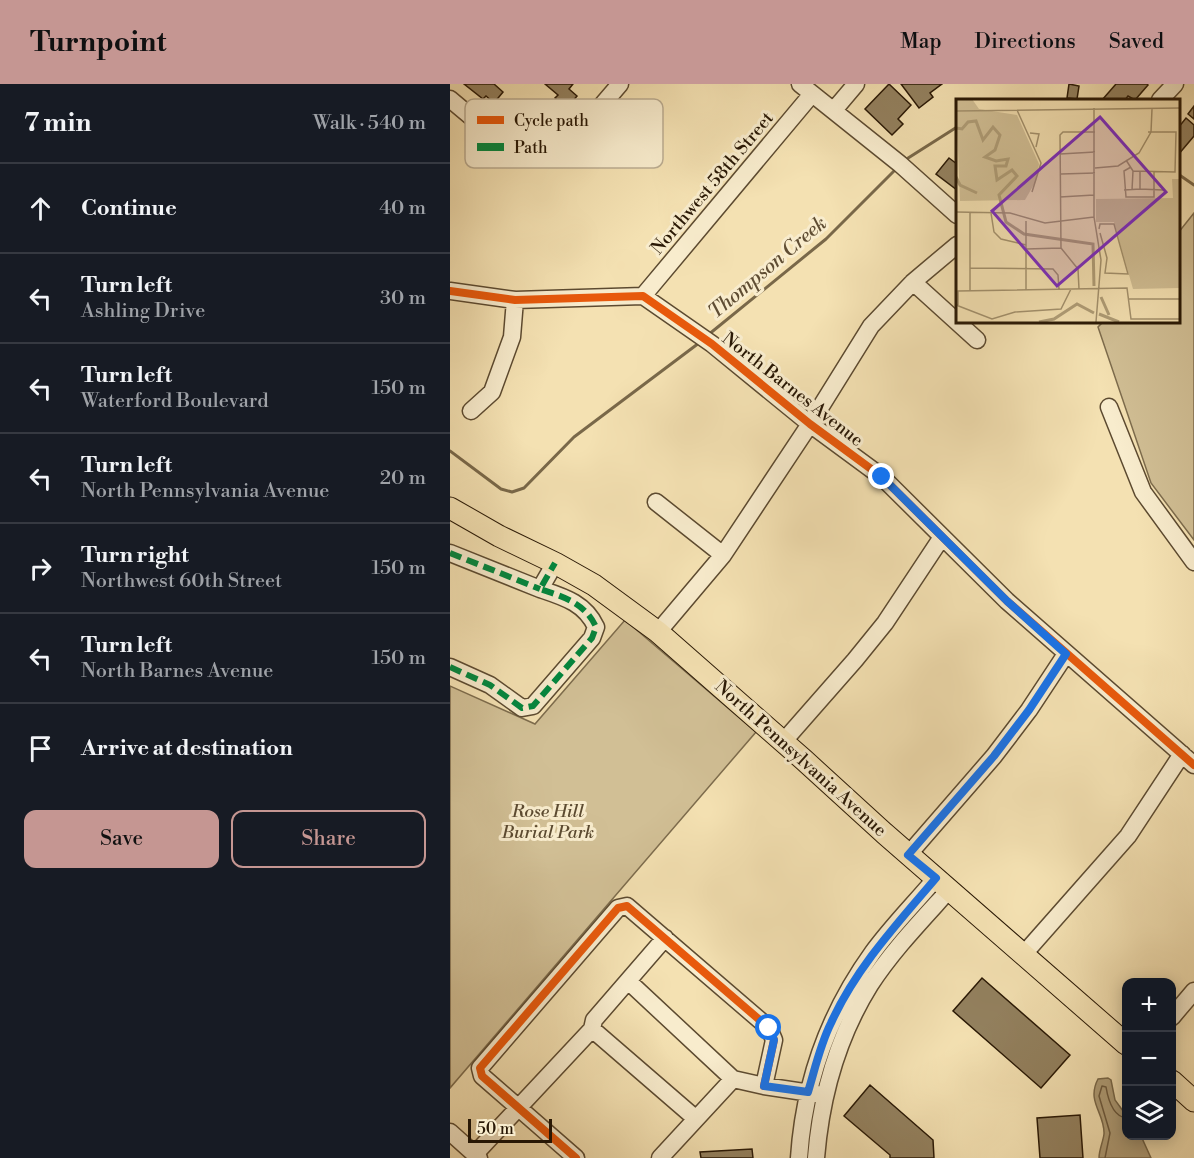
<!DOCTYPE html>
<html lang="en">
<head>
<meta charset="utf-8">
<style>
	:root { --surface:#171b24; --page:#242831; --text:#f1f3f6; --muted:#9ea1a6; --line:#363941; --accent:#c59692 }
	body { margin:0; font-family:"Libre Bodoni",serif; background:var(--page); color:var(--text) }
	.controls { position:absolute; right:18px; bottom:18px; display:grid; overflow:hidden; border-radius:12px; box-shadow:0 3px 15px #0003 }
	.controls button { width:54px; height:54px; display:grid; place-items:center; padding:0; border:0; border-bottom:2px solid var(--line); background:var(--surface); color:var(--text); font:30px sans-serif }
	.scale { position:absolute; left:18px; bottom:15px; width:84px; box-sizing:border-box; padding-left:6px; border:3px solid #291805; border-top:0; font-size:16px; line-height:21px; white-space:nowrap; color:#291805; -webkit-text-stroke:4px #f8eccd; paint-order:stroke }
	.stop { position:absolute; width:18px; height:18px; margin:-14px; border:4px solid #1a73e8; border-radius:50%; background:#fff }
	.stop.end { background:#1a73e8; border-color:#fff; box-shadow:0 2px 6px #0008 }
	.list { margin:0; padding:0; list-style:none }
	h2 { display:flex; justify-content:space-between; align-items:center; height:78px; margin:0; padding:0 24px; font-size:26px }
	h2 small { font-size:20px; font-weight:400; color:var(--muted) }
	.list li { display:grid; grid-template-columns:39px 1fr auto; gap:18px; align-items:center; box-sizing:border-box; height:90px; padding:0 24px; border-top:2px solid var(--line) }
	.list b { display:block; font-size:22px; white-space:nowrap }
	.list p { margin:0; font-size:20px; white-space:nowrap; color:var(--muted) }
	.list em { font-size:20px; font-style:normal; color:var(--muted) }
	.actions { display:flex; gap:12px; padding:18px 24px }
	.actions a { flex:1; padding:14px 0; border:2px solid var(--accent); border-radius:12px; text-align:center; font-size:21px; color:var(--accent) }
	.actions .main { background:var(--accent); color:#111 }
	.icon { flex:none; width:33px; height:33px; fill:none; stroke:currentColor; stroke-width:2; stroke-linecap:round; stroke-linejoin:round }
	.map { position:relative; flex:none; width:744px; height:1074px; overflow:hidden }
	header { display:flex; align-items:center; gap:36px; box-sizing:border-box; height:84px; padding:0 30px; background:var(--accent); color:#111 }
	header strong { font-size:28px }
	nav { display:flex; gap:33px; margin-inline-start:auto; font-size:21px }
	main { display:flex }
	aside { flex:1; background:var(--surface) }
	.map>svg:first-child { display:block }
</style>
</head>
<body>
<header>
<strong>Turnpoint</strong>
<nav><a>Map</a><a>Directions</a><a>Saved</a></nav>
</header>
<main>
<aside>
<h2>7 min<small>Walk · 540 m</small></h2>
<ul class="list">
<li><svg class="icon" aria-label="ahead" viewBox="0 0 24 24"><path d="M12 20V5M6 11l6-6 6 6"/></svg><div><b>Continue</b></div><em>40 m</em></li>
<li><svg class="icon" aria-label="left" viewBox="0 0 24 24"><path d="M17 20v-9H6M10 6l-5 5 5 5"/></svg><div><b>Turn left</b><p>Ashling Drive</p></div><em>30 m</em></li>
<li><svg class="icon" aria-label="left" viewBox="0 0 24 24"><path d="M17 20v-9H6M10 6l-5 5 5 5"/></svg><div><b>Turn left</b><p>Waterford Boulevard</p></div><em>150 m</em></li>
<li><svg class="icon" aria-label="left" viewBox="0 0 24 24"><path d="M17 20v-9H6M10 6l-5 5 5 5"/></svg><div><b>Turn left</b><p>North Pennsylvania Avenue</p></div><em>20 m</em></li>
<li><svg class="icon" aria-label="right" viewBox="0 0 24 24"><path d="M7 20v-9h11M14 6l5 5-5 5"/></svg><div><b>Turn right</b><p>Northwest 60th Street</p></div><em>150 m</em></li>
<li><svg class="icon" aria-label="left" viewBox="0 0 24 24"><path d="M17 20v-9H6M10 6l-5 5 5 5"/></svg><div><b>Turn left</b><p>North Barnes Avenue</p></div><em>150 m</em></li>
<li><svg class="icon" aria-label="arrive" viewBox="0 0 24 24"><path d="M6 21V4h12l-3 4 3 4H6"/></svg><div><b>Arrive at destination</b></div></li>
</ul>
<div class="actions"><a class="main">Save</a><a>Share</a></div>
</aside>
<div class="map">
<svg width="744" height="1074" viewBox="0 0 744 1074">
	<rect width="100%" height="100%" fill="#f4e1b2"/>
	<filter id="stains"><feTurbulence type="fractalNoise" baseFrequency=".00333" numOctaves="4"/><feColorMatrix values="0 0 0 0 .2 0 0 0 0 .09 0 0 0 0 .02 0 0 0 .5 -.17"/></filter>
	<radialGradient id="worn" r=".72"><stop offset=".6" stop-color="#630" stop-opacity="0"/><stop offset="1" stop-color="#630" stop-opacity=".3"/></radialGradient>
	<path fill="#d1bf95" stroke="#7d6c4d" stroke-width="1.5" d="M744,129V456L701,399L648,243L654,237H728V149Z
		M175,536L306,648L0,1004V602L85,640Z"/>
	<path fill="#af9d77" stroke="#796849" stroke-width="1.5" d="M658,994L661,996L665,1016L676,1031V1052H691L701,1074H649C649,1066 653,1058 654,1050C655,1029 636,1018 648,995Z"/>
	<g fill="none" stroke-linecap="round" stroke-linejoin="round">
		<path stroke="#6c5a3e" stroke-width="1.5" d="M655,1074L660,1049L649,1012L652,1002L656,1003C658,1015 663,1032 676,1034"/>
		<path stroke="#796849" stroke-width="3" d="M455,76L507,43
			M728,90L744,101
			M258,251L376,155L446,85
			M0,367L51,405L62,408L74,404L124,353L249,259"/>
	</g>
	<path fill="#93815f" stroke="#291805" stroke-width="1.5" d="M14,0H44L53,8L44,19L36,12L33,15Z
		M95,0H123L119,5L127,12L117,24L105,14L108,11Z
		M439,0L461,21L448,35L453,40L442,51L415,25Z
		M451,0H492L480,9L483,13L469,24Z
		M619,0L629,2L627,15L617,14Z
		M666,0H697L698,1L685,16L678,12L675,16H652Z
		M744,22V35L738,30Z
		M736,34L744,41V52L728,71V44Z
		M499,74L507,80V106L486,90Z
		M532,894L620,971L591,1004L503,927Z
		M420,1001L483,1056L484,1074H440V1071L394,1032Z
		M630,1031L633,1074H590L587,1034Z
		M302,1065L303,1074H251L250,1068Z"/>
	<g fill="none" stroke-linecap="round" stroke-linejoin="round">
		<defs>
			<path id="minor" d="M350,0L450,80L507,131
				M0,15L44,52L57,60L101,68L116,63L170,0
				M710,16L725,0
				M384,26L406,0
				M463,198L527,256
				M0,207L65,216L193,212L262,260L360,340L432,393L557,517L744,681
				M193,212L362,10
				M659,323L693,408L744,478
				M21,327L42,308L62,253L65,216
				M206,418L273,471
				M0,469L90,505
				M208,548L273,471L360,340L421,242L463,198L507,161
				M0,583L40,601L72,624L83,622L142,554L146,543C135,519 114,513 90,505L105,479
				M333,658L405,576L435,539L492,453
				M458,771L544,672L579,626L616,570
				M215,854L144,936L142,945L245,1034
				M573,871L678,752L732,670
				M178,897L283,995
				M722,933L744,907
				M0,1048L29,1074
				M25,1070L142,945
				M126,1074L32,992L30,984L168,824L177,822L319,944L324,956L314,1002
				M210,1074L283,995L314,1002L367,1010
				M349,1074C354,999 379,929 423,868C442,842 465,819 486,794
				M366,1074C371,1012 387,954 420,901C442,867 472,836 499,806"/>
			<path id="major" d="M0,424L49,452L105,479L144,501L208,548L354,676L434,749L676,960
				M722,997L744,1017"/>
		</defs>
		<use href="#minor" stroke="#5c4a30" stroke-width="19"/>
		<use href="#major" stroke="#291805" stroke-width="23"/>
		<use href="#minor" stroke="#f8eccd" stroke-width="16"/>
		<use href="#major" stroke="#f4e1b2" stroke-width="21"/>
		<path stroke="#00873e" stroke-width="6" stroke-dasharray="12 6" stroke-linecap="butt" d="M0,469L90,505
			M0,583L40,601L72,624L83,622L142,554L146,543C135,519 114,513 90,505L105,479"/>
		<defs>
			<path id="cycleway" d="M0,207L65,216L193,212L262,260L360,340L432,393L557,517L744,681
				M126,1074L32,992L30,984L168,824L177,822L319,944L324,956L314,1002"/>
		</defs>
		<use href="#cycleway" stroke="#f8eccd" stroke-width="11"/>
		<use href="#cycleway" stroke="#e8590c" stroke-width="8"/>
	</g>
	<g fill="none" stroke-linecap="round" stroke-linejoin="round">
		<path stroke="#1a73e8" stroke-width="8" d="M319,944L324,956L314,1002L358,1008C365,985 370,961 381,939C406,884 447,840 486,794L458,771L544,672L579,626L616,570L557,517L432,393"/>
	</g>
	<g text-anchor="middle" stroke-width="6" stroke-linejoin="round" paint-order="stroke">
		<g font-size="18" fill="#291805" stroke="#f8eccd">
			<text transform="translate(262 99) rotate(-50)" y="6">Northwest 58th Street</text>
			<text transform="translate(343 305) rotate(38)" y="6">North Barnes Avenue</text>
			<text transform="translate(351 674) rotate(42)" y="6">North Pennsylvania Avenue</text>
		</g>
		<g font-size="18" font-style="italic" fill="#5b4a30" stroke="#f8eccd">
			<text x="98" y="733">Rose Hill<tspan x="98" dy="21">Burial Park</tspan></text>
		</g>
		<g font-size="20" font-style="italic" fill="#5f4d33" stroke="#f8eccd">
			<text transform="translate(317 183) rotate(-40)" y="7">Thompson Creek</text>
		</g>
	</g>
	<g transform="translate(506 15)">
		<rect width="224" height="224" fill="#f4e1b2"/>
		<path d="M0,0H16L23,10L61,16L83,65L80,82L69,101L4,102ZM216,80H223V189L177,190L158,123H140V100L217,99Z" fill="#d1bf95"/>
		<path fill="none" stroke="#af9d77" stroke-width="3" d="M0,29L6,30L12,23L20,22L27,41L37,28L44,36L39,51L29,58L40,62L52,60L50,67H39L41,81L56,71L61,77L43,96L50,123L68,135L137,145L138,187M0,78L4,86L21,94M145,198L153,216M143,215L163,223M83,223L98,220L121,205L138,214"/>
		<path fill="none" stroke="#a3916d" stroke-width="1.5" d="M138,9V118L145,161L140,223M61,11L85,64L76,93M0,12L224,9M74,34L83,35L80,48M104,55L139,53M170,61L177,72L219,73L220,33H192M175,68L168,72L170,98H198V72M139,69L162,67L183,54L195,33L196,10M105,75L139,74M184,90L207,91M168,91L184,90V72M176,91L177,72M104,98L138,96M0,113L54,114L89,124L138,118M35,114L38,133L45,140L70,146M70,122V191M143,130L144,125H158L172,175L149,174L151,159L144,134M70,150L105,149M14,169L97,170L102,176L103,191M123,190L122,170L105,149L104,36L107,33H139M14,192V114M172,200H224M0,206L36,220L59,213L105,210L115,190M2,206V192L171,189L175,220H224"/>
		<path fill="#7b2cbf" fill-opacity="0.15" stroke="#7b2cbf" stroke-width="3" d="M144,18L210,93L101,187L36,112Z"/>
		<rect width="224" height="224" fill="none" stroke="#291805" stroke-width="3"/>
	</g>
	<rect x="15" y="15" width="198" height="69" rx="9" fill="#f8eccd" stroke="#baac91" stroke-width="1.5"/>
	<rect x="27" y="32" width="27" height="8" fill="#e8590c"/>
	<rect x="27" y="59" width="27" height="8" fill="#00873e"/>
	<g font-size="16" fill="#291805">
		<text x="64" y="42">Cycle path</text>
		<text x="64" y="69">Path</text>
	</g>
	<rect width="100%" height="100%" filter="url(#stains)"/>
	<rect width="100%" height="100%" fill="url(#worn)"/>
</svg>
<div class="controls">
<button>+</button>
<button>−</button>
<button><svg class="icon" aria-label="layers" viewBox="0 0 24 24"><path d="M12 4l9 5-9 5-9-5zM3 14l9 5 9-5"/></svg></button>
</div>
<div class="scale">50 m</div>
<div class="stop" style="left:319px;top:944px"></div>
<div class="stop end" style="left:432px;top:393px"></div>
</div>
</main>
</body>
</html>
